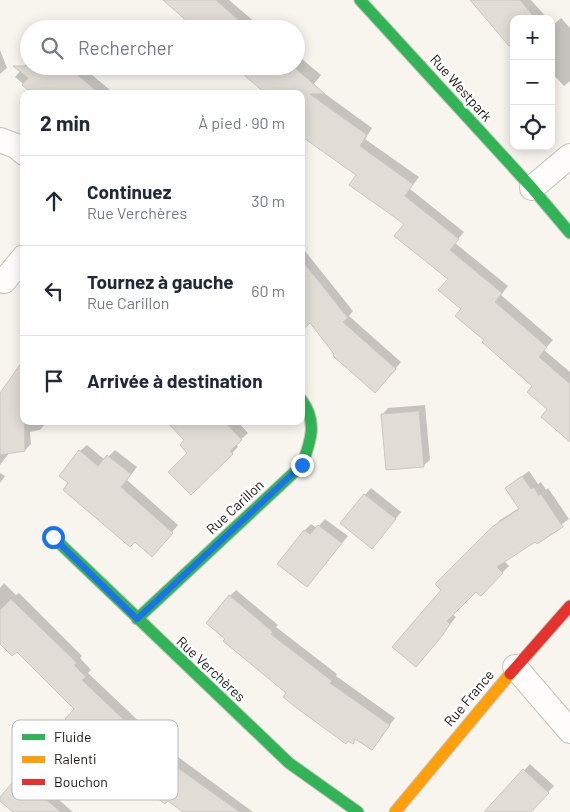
<!DOCTYPE html>
<html lang="fr">
<head>
<meta charset="utf-8">
<style>
	:root { --surface:#fff; --page:#f6f6f7; --text:#1f2937; --muted:#747a83; --line:#e0e1e3 }
	body { margin:0; font-family:Barlow,sans-serif; background:var(--page); color:var(--text) }
	.controls { position:absolute; right:15px; top:15px; display:grid; overflow:hidden; border-radius:10px; box-shadow:0 2px 12px #0003 }
	.controls button { width:45px; height:45px; display:grid; place-items:center; padding:0; border:0; border-bottom:1px solid var(--line); background:var(--surface); color:var(--text); font:25px sans-serif }
	.stop { position:absolute; width:15px; height:15px; margin:-11px; border:4px solid #1a73e8; border-radius:50%; background:#fff }
	.stop.end { background:#1a73e8; border-color:#fff; box-shadow:0 1px 5px #0008 }
	.list { margin:0; padding:0; list-style:none }
	h2 { display:flex; justify-content:space-between; align-items:center; height:65px; margin:0; padding:0 20px; font-size:21px }
	h2 small { font-size:16px; font-weight:400; color:var(--muted) }
	.list li { display:grid; grid-template-columns:32px 1fr auto; gap:15px; align-items:center; box-sizing:border-box; height:90px; padding:0 20px; border-top:1px solid var(--line) }
	.list b { display:block; font-size:19px; white-space:nowrap }
	.list p { margin:0; font-size:16px; white-space:nowrap; color:var(--muted) }
	.list em { font-size:16px; font-style:normal; color:var(--muted) }
	.icon { flex:none; width:28px; height:28px; fill:none; stroke:currentColor; stroke-width:2; stroke-linecap:round; stroke-linejoin:round }
	.map { position:relative; flex:none; width:570px; height:812px; overflow:hidden }
	.search { position:absolute; background:var(--surface); box-shadow:0 2px 12px #0003; left:20px; top:20px; width:285px; height:55px; display:flex; align-items:center; gap:12px; box-sizing:border-box; padding:0 18px; border-radius:28px; color:var(--muted); font-size:19px }
	.panel { position:absolute; background:var(--surface); box-shadow:0 2px 12px #0003; left:20px; top:90px; width:285px; height:335px; border-radius:10px }
	.map>svg:first-child { display:block }
</style>
</head>
<body>
<div class="map">
<svg width="570" height="812" viewBox="0 0 570 812">
	<rect width="100%" height="100%" fill="#f8f4ee"/>
	<path fill="#0003" d="M166,0H229L263,29H198Z
		M471,0H531L548,19H514Z
		M561,18L570,28V81L564,86L551,72V23L553,25Z
		M0,50L7,68L0,74Z
		M296,54L321,75L313,85L372,128L365,139L419,177L410,189L464,232L455,243L508,286L501,295L553,340L544,350L570,372V441L534,385L486,340L463,309L449,279L405,224L358,175L301,94L236,66H296Z
		M29,61V66H81L115,94H35L15,77Z
		M301,246L353,311L349,316L401,362L381,385L336,354L310,321H301Z
		M0,394L24,421H46V423L40,430L30,432L31,444L25,450L10,452L0,465Z
		M425,405L430,460L423,466L382,415L388,408Z
		M168,421H237L248,433L236,444L238,447L191,494L189,453L186,440Z
		M87,445L105,460L115,450L137,467L127,480L178,525L158,549L70,483L80,451Z
		M529,471L538,484L541,482L546,490L548,488L569,519L537,542L535,540L504,561L509,566L481,594L476,590L452,614L456,617L422,659L442,590L437,584L500,520L519,508L506,488Z
		M0,473L5,476L0,483Z
		M371,488L401,512L378,541L365,495Z
		M325,519L348,536L307,586L305,530L311,524L317,528Z
		M4,583L16,595L19,593L82,656L80,658L91,670L88,673L147,729L176,751L174,754L253,812H185L17,650L0,642V588Z
		M236,590L278,625L276,627L337,674L336,676L395,718L372,749L356,738L352,742L287,692L230,596Z
		M530,764L554,786L530,812H486Z
		M25,771L73,812H14L19,777Z"/>
	<path fill="#e1ddd6" stroke="#cac6c0" d="M163,0H216L249,29H196Z
		M470,0H520L536,19H514V42L509,46Z
		M13,66H67L100,94H33L22,85L28,78Z
		M234,66H293L325,94H310L367,135L360,146L413,184L405,196L459,239L450,250L502,293L495,302L547,347L539,357L569,383L570,382V442L541,417L547,409L527,392L532,386L482,342L484,340L455,316L461,309L438,290L448,279L394,236L404,224L349,185L356,175L301,136V94H266Z
		M301,259L348,318L343,322L396,369L375,393L333,356L334,354L310,323L301,331Z
		M24,359L25,451L0,455V393Z
		M419,411L424,467L386,470L381,414Z
		M166,421H224L242,440L230,451L233,454L191,495L168,472L187,453L180,445L184,440Z
		M79,450L98,466L107,455L131,474L121,487L173,533L152,557L135,542L130,547L63,490L68,483L59,476Z
		M522,476L531,489L534,487L539,496L541,494L563,527L537,544L535,542L497,567L503,573L481,596L476,592L447,621L450,624L442,636L416,667L392,647L441,590L435,584L492,527L519,509L505,488Z
		M364,494L396,519L372,549L340,523Z
		M318,525L342,543L307,587L277,564L304,530L310,534Z
		M229,595L273,632L271,634L332,681L330,683L390,725L372,750L355,739L353,744L348,741L346,744L298,709L283,697L286,693L223,641L225,639L206,623Z
		M11,599L77,663L74,665L86,677L82,680L140,735L170,758L168,761L240,812H183L168,801L165,804L113,764L65,719L74,709L17,652L12,656L0,644V610Z
		M523,769L549,793L531,812H484Z
		M18,776L61,812H13L0,801V797Z"/>
	<g fill="none" stroke-linecap="round" stroke-linejoin="round">
		<defs>
			<path id="street" d="M0,140L16,146L24,153
				M532,188L570,156
				M4,281L24,257
				M515,667L570,731"/>
			<path id="fast" d="M360,0L532,188L570,233
				M53,537L289,763L358,812
				M137,619L302,465C311,441 318,421 301,399"/>
			<path id="slow" d="M395,812L510,674"/>
			<path id="jam" d="M510,674L570,606"/>
		</defs>
		<use href="#street" stroke="#c5c1bb" stroke-width="26"/>
		<use href="#fast" stroke="#c5c1bb" stroke-width="13"/>
		<use href="#slow" stroke="#c5c1bb" stroke-width="13"/>
		<use href="#jam" stroke="#c5c1bb" stroke-width="13"/>
		<use href="#street" stroke="#fefdfc" stroke-width="24"/>
		<use href="#fast" stroke="#30b455" stroke-width="11"/>
		<use href="#slow" stroke="#ff9f0a" stroke-width="11"/>
		<use href="#jam" stroke="#e5322d" stroke-width="11"/>
	</g>
	<g fill="none" stroke-linecap="round" stroke-linejoin="round">
		<path stroke="#1a73e8" stroke-width="6" d="M53,537L137,619L302,465"/>
	</g>
	<g text-anchor="middle" stroke-width="5" stroke-linejoin="round" paint-order="stroke">
		<g font-size="14" fill="#1b160f" stroke="#fff">
			<text transform="translate(461 88) rotate(48)" y="5">Rue Westpark</text>
			<text transform="translate(235 507) rotate(-43)" y="5">Rue Carillon</text>
			<text transform="translate(211 669) rotate(43)" y="5">Rue Verchères</text>
			<text transform="translate(469 698) rotate(-50)" y="5">Rue France</text>
		</g>
	</g>
	<rect x="12" y="720" width="166" height="80" rx="8" fill="#fff" stroke="#bbb9b7" stroke-width="1"/>
	<rect x="22" y="734" width="23" height="6" fill="#30b455"/>
	<rect x="22" y="756" width="23" height="7" fill="#ff9f0a"/>
	<rect x="22" y="779" width="23" height="6" fill="#e5322d"/>
	<g font-size="14" fill="#1b160f">
		<text x="54" y="742">Fluide</text>
		<text x="54" y="764">Ralenti</text>
		<text x="54" y="787">Bouchon</text>
	</g>
</svg>
<div class="controls">
<button>+</button>
<button>−</button>
<button><svg class="icon" aria-label="locate" viewBox="0 0 24 24"><circle cx="12" cy="12" r="6"/><path d="M12 2v4M12 18v4M2 12h4M18 12h4"/></svg></button>
</div>
<div class="stop" style="left:53px;top:537px"></div>
<div class="stop end" style="left:302px;top:465px"></div>
<div class="search"><svg class="icon" aria-label="search" viewBox="0 0 24 24"><circle cx="10" cy="10" r="6"/><path d="M15 15l6 6"/></svg>Rechercher</div>
<section class="panel">
<h2>2 min<small>À pied · 90 m</small></h2>
<ul class="list">
<li><svg class="icon" aria-label="ahead" viewBox="0 0 24 24"><path d="M12 20V5M6 11l6-6 6 6"/></svg><div><b>Continuez</b><p>Rue Verchères</p></div><em>30 m</em></li>
<li><svg class="icon" aria-label="left" viewBox="0 0 24 24"><path d="M17 20v-9H6M10 6l-5 5 5 5"/></svg><div><b>Tournez à gauche</b><p>Rue Carillon</p></div><em>60 m</em></li>
<li><svg class="icon" aria-label="arrive" viewBox="0 0 24 24"><path d="M6 21V4h12l-3 4 3 4H6"/></svg><div><b>Arrivée à destination</b></div></li>
</ul>
</section>
</div>
</body>
</html>
